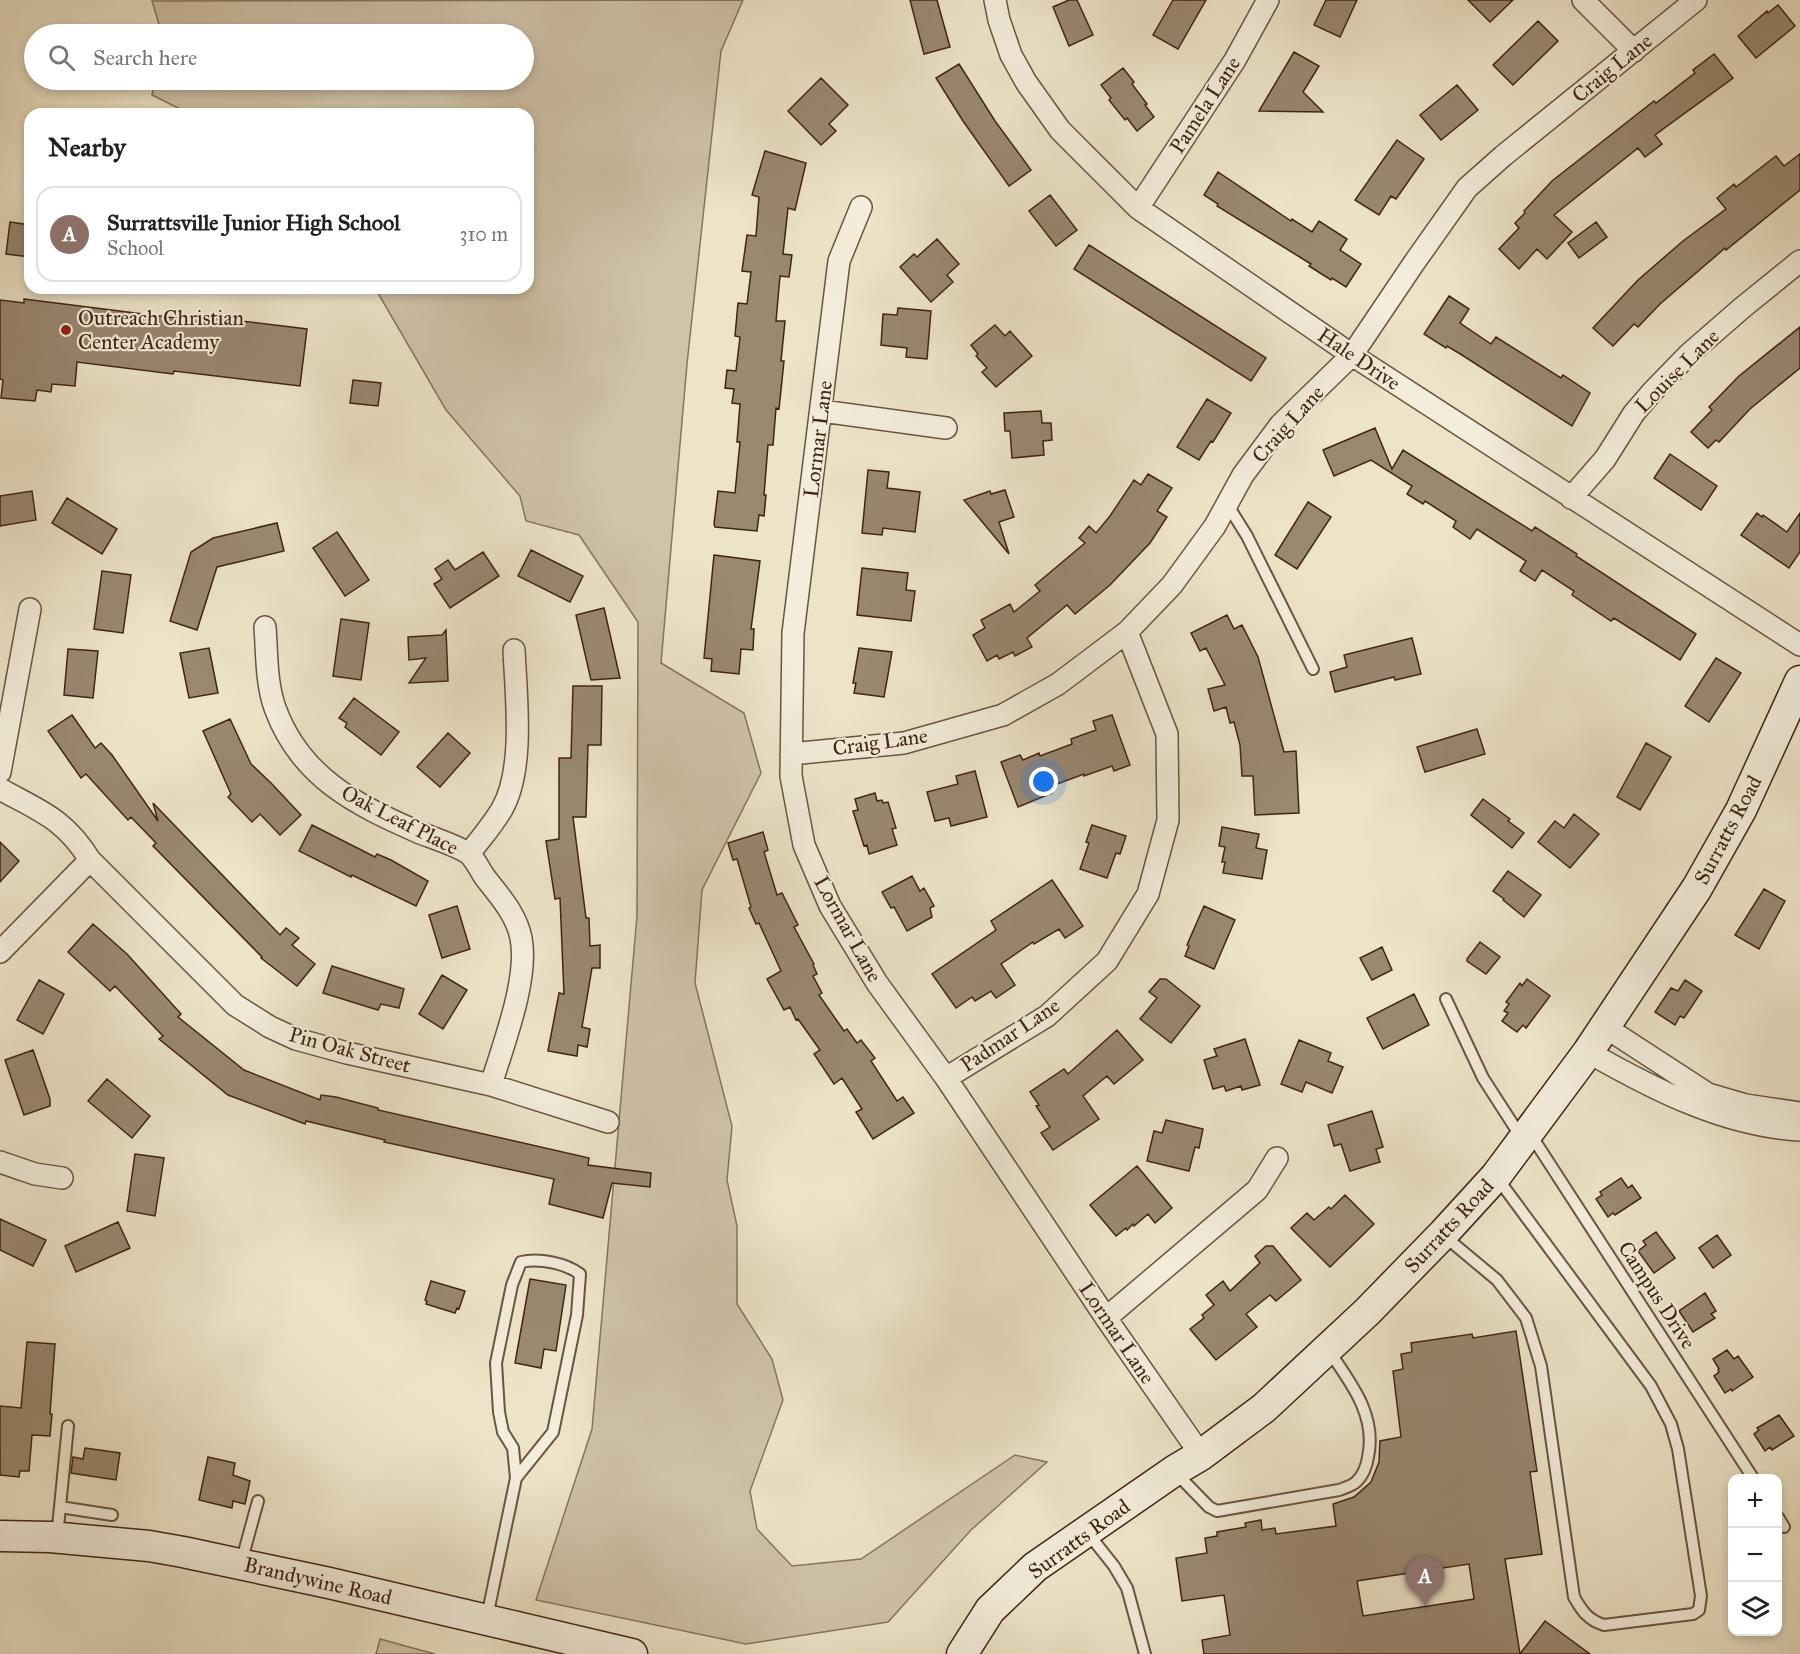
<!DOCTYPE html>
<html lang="en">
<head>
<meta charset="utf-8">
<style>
	:root { --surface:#fff; --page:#f2f2f2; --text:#222; --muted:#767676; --line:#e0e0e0; --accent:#8f2418 }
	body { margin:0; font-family:"IM FELL Great Primer",serif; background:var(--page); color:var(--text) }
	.controls { position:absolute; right:18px; bottom:18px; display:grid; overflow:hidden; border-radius:12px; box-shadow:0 3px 9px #0003 }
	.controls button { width:54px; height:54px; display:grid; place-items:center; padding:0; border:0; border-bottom:2px solid var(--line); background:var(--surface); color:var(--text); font:30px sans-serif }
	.you { position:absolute; left:1044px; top:782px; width:21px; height:21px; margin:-15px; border:4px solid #fff; border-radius:50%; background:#1a73e8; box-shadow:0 0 0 9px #1a73e833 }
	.badge { display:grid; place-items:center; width:39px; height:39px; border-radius:50%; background:var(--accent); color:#fff; font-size:20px; font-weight:700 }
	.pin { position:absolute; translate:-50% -50px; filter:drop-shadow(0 2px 3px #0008) }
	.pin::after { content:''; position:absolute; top:32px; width:21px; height:18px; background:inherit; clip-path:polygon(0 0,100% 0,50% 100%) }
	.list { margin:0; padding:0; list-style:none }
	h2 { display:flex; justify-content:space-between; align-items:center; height:78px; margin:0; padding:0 24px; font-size:26px }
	h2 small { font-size:20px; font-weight:400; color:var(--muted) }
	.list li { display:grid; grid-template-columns:39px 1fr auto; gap:18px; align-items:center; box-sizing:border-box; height:96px; margin:0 12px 12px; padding:0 12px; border:2px solid var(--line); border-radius:18px }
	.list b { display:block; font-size:22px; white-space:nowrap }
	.list p { margin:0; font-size:20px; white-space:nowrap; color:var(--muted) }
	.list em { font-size:20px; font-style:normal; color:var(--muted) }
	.icon { flex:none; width:33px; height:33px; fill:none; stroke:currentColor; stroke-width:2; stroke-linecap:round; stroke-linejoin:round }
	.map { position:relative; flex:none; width:1800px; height:1654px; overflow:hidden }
	.search { position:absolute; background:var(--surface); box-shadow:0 3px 9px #0003; left:24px; top:24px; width:510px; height:66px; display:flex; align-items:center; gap:15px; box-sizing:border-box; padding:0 21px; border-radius:33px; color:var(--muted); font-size:22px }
	.panel { position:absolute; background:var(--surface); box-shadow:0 3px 9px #0003; left:24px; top:108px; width:510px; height:186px; border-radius:18px }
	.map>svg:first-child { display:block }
</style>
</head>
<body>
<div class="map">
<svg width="1800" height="1654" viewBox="0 0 1800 1654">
	<rect width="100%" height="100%" fill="#ede4c8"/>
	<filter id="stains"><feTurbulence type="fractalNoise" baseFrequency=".00333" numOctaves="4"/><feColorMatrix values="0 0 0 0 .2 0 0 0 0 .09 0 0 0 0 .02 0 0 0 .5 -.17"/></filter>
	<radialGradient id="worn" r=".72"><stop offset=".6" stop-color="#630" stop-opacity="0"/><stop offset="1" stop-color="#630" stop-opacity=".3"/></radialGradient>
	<path fill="#d0c3a9" stroke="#88745e" stroke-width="1.5" d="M743,0L721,51L687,364L661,663L744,713L761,773L702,890L695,983L732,1126L727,1180L737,1226V1304L772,1359L783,1400L750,1491L757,1529L792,1566L861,1559L1015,1455L1047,1462L971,1530L888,1622L746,1644L536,1600L592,1429L637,916L638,622L579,535L526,521L520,496L446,410L375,288H528V114H190L152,95L155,80H524V34H162L152,1Z
		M380,1639L435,1654H376Z"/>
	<path fill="#9a8871" stroke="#402412" stroke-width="1.5" fill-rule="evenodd" d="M910,0H937L950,47L924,54Z
		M1069,0H1077L1093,35L1069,46L1053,7Z
		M1173,0H1206L1178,49L1153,35Z
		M1326,0H1357L1340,37L1314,25Z
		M1468,0H1513L1490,22Z
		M1778,5L1795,26L1756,58L1738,36L1767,11L1768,13Z
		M1538,21L1558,41L1513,85L1493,65Z
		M1294,52L1319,66L1303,92L1323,112L1259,111Z
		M1714,54L1733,78L1655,135L1662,144L1645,157L1638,148L1554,215L1572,232L1547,259L1537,249L1519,269L1499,249L1519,228L1515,223L1525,213L1524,211L1552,181L1654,101L1656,103L1695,73L1693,70Z
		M959,64L995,121L1031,170L1009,186L963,121L936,78Z
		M1123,68L1134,82L1132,84L1147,104L1145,105L1154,117L1137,131L1127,118L1125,120L1109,100L1111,98L1101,85Z
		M821,78L848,105L829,124L836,131L821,145L788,111Z
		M1457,85L1478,110L1441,140L1420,115Z
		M1397,140L1424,159L1396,199L1391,196L1379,215L1355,200Z
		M765,151L806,163L795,210L788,208L783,254L792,255L789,277L780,276L776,321H785L781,361H784L779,409L776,408L773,445H768L764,495H766L764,516L759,515L757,531L715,527L714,524L718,491L735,493L740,442H737L740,404L732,403L734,389L725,388L727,370L736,371L740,337L735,336L738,303L747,304L751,272L742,271L747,235L756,236L759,197L752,195Z
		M1800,154V190L1726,250L1725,248L1660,304L1638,327L1634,324L1613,346L1593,328L1638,280L1683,241L1726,209L1717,198L1734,184L1736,187L1776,156L1784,166Z
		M1218,172L1291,221L1292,219L1312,232L1319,221L1347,239L1340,250L1361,264L1346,287L1332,278L1331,280L1309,266L1311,264L1217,206L1218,204L1204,195Z
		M1050,195L1077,230L1056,246L1029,211Z
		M10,222L30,225V257L6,254Z
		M1596,222L1607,237L1579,258L1568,243Z
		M937,239L959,264L947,275L953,282L931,302L900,267L914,254L917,257Z
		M1089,245L1266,358L1251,381L1074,269Z
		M1449,296L1469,309L1460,323L1491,344L1496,337L1561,378L1563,375L1590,393L1572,426L1462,355L1447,346L1446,348L1424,334Z
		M24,299L191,320V315L307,329L300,386L174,371L173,374L77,362L75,386L52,384L51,392L37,390L35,401L1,398L3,380L0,379V300L24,303Z
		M898,308L931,311L927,359L906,357L907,348L881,345L883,314L897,315Z
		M995,325L1005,336L1010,331L1032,356L996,387L982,372L987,368L976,356L978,354L971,345Z
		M1800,327V368L1750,409L1719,442L1716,440L1708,448L1691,432L1712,410L1709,407L1739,376Z
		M353,380L381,383L378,406L350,403Z
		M1207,399L1231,413L1213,442L1211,441L1199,460L1177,447Z
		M1041,411L1042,423H1051L1052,440L1043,441L1044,455L1012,458L1010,431H1005L1004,413Z
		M1375,428L1392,469L1403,450L1532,531L1535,527L1577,554L1576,556L1696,634L1680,660L1614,618L1611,621L1572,595L1574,591L1542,570L1535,581L1520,571L1526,561L1477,529L1470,539L1453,527L1456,521L1425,501L1423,504L1407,494L1412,486L1371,460L1334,476L1323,450Z
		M1670,454L1717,486L1701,510L1654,478Z
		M868,470L889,472L887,488L920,492L915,532L883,528L882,535L862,533Z
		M1148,474L1172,488L1157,511L1167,517L1150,543L1110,585L1075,614L1067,605L1027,638L1032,647L1015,656L1013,652L999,659L997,655L987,661L973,635L985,628L981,620L1010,604L1014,612L1040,591L1035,585L1085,543L1079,538L1089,526L1096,533L1110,516L1134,480L1141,485Z
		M1005,490L1014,517L999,522L1009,554L964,500L990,491L991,494Z
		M32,491L36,520L0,526V496Z
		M67,498L117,529L102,554L52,523Z
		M1308,502L1331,517L1297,569L1275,555Z
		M1757,513L1762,517L1763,515L1787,532L1800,513V552L1789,568L1741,535Z
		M277,523L284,551L217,567L197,630L170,621L191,552L213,538Z
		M337,532L369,580L345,596L313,548Z
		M531,550L583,576L570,602L518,576Z
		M483,552L499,576L450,608L434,584L442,579L435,569L448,560L455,570Z
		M714,555L760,561L751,629H754L753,650L741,649L739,674L711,671L712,659L704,658Z
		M862,568L908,573L906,590L915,591L911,621L857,615Z
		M102,571L131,575L123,633L94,629Z
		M604,608L620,678L591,680L576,615Z
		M1227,615L1234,629L1242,625L1258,657L1284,752L1296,751L1299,813L1255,815L1253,776H1242L1240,745L1234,722L1230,723L1226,707L1214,711L1208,689L1225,685L1206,648L1200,651L1191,633Z
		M341,619L369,623L361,680L333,676Z
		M446,630L448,681L409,683L426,658L409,660L408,637L442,635Z
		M1412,638L1421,674L1395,680L1394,677L1335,692L1330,672L1347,667L1344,655Z
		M209,648L218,693L189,698L180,653Z
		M859,648L892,652L884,697L854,693L856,683H853Z
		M68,649L98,651L93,698L64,695Z
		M1716,658L1741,673L1709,722L1685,706Z
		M573,686H602L601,745H588L586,817H573L586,918H589L590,946L600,945V968H592L582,1027L590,1029L587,1047L578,1045L577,1056L548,1051L559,993L564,994L560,898L555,899L546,841L559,839V758H571Z
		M354,698L399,732L381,755L345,727L347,723L339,718Z
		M72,715L95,748L101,743L112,755L158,821L153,803L280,935L286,928L299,938L292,945L315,964L297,986L261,958L262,957L153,846L156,843L131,817L128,820L86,774L81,778L48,731Z
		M1112,715L1130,765L1114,771L1112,766L1084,776V774L1049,787L1052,793L1018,807L1001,762L1020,755L1023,760L1039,753L1040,756L1072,744L1071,739L1096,730L1093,721Z
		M230,719L251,764L271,783L301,815L280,835L260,814L252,822L228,797L231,794L203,731Z
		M1477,729L1485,754L1425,772L1417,747Z
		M448,733L470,753L440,787L417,767Z
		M1646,743L1671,757L1640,810L1617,797Z
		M975,771L987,817L951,826L949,818L935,821L927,792L958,784L956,776Z
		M875,793L877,801L882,800L883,803L888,802L896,828L892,829L897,845L869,854L867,845L864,846L853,811L858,810L855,799Z
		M1483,799L1510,819L1508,821L1524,833L1512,848L1471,815Z
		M1574,814L1599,834L1570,868L1538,842L1555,821L1564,828Z
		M312,825L375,857L377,854L391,860L428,881L416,906L352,875L351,877L299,851Z
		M1092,825L1126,836L1120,854L1116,853L1107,878L1080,869L1089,843L1086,842Z
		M1222,827L1259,834L1256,848L1267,850L1262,879L1223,873L1225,862H1222L1225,847L1219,846Z
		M763,832L768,850L764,852L777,895L782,893L798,925L794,927L814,964L813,965L817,974L813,976L822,993L819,995L844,1031L847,1029L857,1043L861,1040L875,1058L871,1061L897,1101L903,1097L914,1113L873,1139L856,1112L862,1109L842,1078L834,1084L814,1054L820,1050L798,1019L796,1020L790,1007L784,1010L767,979L781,971L759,923L756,924L749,908L751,907L737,859L733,860L728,843Z
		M0,842L19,861L0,882Z
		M1508,871L1541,895L1524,917L1503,900L1504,899L1493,891Z
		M912,876L920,891L924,888L934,906L930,908L932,917L907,931L894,907L891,908L882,892Z
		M1052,880L1083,926L1065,938L1059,929L1034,944L1033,942L1001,964L1015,985L996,998L991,991L975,1001L972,997L956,1008L932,974L996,930L991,921Z
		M1764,889L1785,901L1759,949L1735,935Z
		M457,906L470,949L442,958L429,915Z
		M1204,906L1235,920L1214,969L1185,956L1189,946L1187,945Z
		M93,924L127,954L181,1014L178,1017L244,1070L320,1100L321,1095L336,1097L378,1108V1110L589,1158L588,1165L651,1173L650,1187L612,1183L603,1218L549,1204L554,1179L384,1142L385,1140L306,1121L305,1124L228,1095L159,1039L163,1036L115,986L110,991L68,952Z
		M1480,942L1500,957L1486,974L1467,961V959Z
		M1382,947L1392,970L1372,980L1360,958Z
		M332,966L404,989L399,1008L381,1004L378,1010L323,993Z
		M442,975L467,990L443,1029L419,1014Z
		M1160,979H1166L1200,1006L1171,1043L1140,1019L1157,998L1149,992Z
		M1527,979L1550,996L1526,1028L1523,1025L1517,1032L1502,1021L1508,1013L1504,1011L1509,1004L1506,1002L1520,983L1522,986Z
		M39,980L64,994L43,1034L17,1020Z
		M1685,980L1702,991L1684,1018L1680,1016L1675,1025L1655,1012L1671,988L1678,991Z
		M1414,994L1429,1025L1383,1049L1367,1018Z
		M1117,1030L1143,1060L1114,1084L1107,1076L1083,1096L1099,1119L1053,1150L1041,1133L1050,1127L1036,1106L1039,1105L1030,1092L1064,1069L1068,1074Z
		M1245,1039L1260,1085L1242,1090L1241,1086L1226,1091L1224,1086L1213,1089L1204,1060L1217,1056L1214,1049Z
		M1299,1040L1331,1053L1328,1061L1343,1067L1332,1093L1306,1082L1302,1092L1281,1084Z
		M33,1050L50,1099V1106L24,1115L5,1060Z
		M107,1079L150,1116L132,1138L88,1101Z
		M1372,1111L1383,1147L1376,1149L1380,1162L1350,1171L1341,1144L1334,1146L1328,1125Z
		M1166,1120L1203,1129L1199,1148L1195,1147L1189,1171L1147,1161L1154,1131L1162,1133Z
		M135,1154L164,1158L155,1216L127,1211Z
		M1137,1166L1172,1208L1155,1223L1148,1214L1134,1226L1133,1224L1127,1230L1126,1228L1116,1236L1090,1205Z
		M1621,1178L1628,1188L1632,1185L1641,1198L1615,1215L1613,1213L1608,1217L1596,1199L1602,1195L1600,1192Z
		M1345,1195L1374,1224L1330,1267L1291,1228L1307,1213L1314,1220L1329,1207L1331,1209Z
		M0,1219L46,1240L33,1266L0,1250Z
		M118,1222L130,1248L76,1272L65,1246Z
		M1656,1232L1675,1258L1654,1273L1638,1251L1646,1245L1643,1241Z
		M1717,1235L1731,1255L1713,1268L1699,1248Z
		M1266,1246H1273L1301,1280L1276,1301L1270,1295L1246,1314L1257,1327L1216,1360L1190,1329L1204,1318L1202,1315L1214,1305L1206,1295L1223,1281L1230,1291L1260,1263L1255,1256Z
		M530,1279L566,1285L556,1351L544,1349L541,1368L515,1363Z
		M431,1281L465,1291L459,1309L457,1308L455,1313L426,1304L427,1301L425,1300Z
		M1705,1293L1716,1311L1711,1314L1715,1318L1693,1332L1679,1311Z
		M1516,1331L1537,1471L1530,1472L1542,1554L1505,1559L1520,1654L1545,1621L1590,1654H1204L1202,1640L1230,1635L1224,1595L1182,1601L1176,1558L1207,1553L1205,1538L1217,1536V1532L1246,1527L1245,1523L1261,1520L1262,1530L1275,1528L1276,1534L1336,1526L1333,1504L1354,1497L1371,1482L1379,1462L1380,1441L1401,1437L1393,1371L1403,1369L1401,1354L1412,1352L1411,1343L1472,1334L1473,1338ZM1469,1564L1474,1599L1363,1616L1357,1581Z
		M27,1342L55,1344L50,1414H52L50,1436L32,1435L29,1471H20L19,1477L0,1475V1406L21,1408Z
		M1727,1350L1734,1359L1738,1356L1753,1377L1732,1391L1731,1389L1725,1393L1714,1376L1719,1372L1718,1370L1719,1369L1713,1359Z
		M1779,1415L1794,1436L1772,1450L1770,1447L1765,1451L1754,1434L1759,1430L1757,1428Z
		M85,1448L120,1453L116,1480L71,1473L73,1457L83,1459Z
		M208,1457L235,1463L233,1475L250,1481L245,1504L233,1501L232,1508L199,1500Z"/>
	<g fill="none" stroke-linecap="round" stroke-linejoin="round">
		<defs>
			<path id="service" d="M1227,504L1247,536L1313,669
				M1446,999L1483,1078L1521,1137
				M1531,1135L1753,1478
				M1443,1235L1497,1280L1526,1318L1541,1366L1574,1597C1582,1611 1588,1620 1604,1625L1693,1614L1699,1610L1701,1596L1678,1449L1671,1424L1651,1386L1498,1179
				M1176,1473L1209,1507L1217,1511L1339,1490C1344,1488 1352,1486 1356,1482C1363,1476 1367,1465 1368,1457C1377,1416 1351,1383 1329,1351
				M60,1507L112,1515
				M1778,1517L1784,1527
				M1087,1532L1114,1566L1127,1588L1145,1654
				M57,1537L68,1426
				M241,1563L258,1501
				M487,1617L516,1478L513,1448L503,1432L499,1412L496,1363L512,1285L521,1262C540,1258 565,1263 580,1274L577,1315L553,1432L516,1478"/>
			<path id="minor" d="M995,0L999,20L1011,55L1026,82L1060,130L1138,208L1352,355L1800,645
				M1583,0L1634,51
				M861,207L839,261L793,633L791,776L804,845L830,906L877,983L946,1078L1106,1318L1201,1455
				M1138,208L1235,60L1268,0
				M822,411L946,428
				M1571,498L1605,459L1634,413L1653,391L1688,355L1742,308L1800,261
				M265,627C267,653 266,683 275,708C300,777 356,805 418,832C430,837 461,847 469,854C475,859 480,870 484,876C499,896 516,913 521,938C529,979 503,1045 491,1085
				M791,754L904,743L1003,715L1058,684L1127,632L1172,585L1215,526L1243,475L1281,424L1352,355L1414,263L1467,188L1503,156L1696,0
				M0,772L30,609
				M0,789C40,811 65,819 90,860L235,1005L270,1027L296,1039L347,1053L491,1085L608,1122
				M469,854C480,839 493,825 502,809C525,769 516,695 514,650
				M0,952L90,860
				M1605,1027L1708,1094L1746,1105L1800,1113
				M1588,1052C1653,1089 1724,1126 1800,1130
				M946,1078L1047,1016L1107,961L1148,894L1168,820L1167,734L1127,632
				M0,1162L35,1174L62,1178
				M1106,1318L1257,1190L1277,1158"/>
			<path id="secondary" d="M0,1536L50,1537L149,1546L183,1552L329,1583L632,1654
				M962,1654L990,1610L1035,1567L1174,1471L1201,1455L1264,1408L1367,1312L1443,1234L1496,1176L1588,1052L1697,888L1741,810L1800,681"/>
		</defs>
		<use href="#service" stroke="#6b5440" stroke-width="14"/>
		<use href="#minor" stroke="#6b5440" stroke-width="24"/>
		<use href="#secondary" stroke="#402412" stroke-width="33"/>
		<use href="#service" stroke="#f3eddb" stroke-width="10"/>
		<use href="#minor" stroke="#f3eddb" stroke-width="21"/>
		<use href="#secondary" stroke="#f3eddb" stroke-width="30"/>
	</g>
	<circle fill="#8f2418" stroke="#f3eddb" stroke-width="2" cx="66" cy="330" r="6"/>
	<g text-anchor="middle" stroke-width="4.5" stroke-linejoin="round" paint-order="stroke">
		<g font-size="21" fill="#402412" stroke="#f3eddb">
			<text transform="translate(1612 68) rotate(-39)" y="7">Craig Lane</text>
			<text transform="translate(1205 105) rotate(-57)" y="7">Pamela Lane</text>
			<text transform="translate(1359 359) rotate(34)" y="7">Hale Drive</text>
			<text transform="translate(1677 371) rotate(-45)" y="7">Louise Lane</text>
			<text transform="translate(1288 424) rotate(-48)" y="7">Craig Lane</text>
			<text transform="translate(818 439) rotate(-83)" y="7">Lormar Lane</text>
			<text transform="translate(880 742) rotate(-8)" y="7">Craig Lane</text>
			<text transform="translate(400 820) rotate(27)" y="7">Oak Leaf Place</text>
			<text transform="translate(1728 830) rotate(-62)" y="7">Surratts Road</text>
			<text transform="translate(848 929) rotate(61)" y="7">Lormar Lane</text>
			<text transform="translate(1010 1035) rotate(-34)" y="7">Padmar Lane</text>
			<text transform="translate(350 1050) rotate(15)" y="7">Pin Oak Street</text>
			<text transform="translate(1449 1226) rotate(-47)" y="7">Surratts Road</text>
			<text transform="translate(1657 1295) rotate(57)" y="7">Campus Drive</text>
			<text transform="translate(1117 1333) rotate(56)" y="7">Lormar Lane</text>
			<text transform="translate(1079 1539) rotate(-36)" y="7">Surratts Road</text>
			<text transform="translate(318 1581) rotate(13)" y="7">Brandywine Road</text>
		</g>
		<g font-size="21" fill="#402412" stroke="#f3eddb" text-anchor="start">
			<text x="78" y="325">Outreach Christian<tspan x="78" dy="24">Center Academy</tspan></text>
		</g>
	</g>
	<rect width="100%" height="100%" filter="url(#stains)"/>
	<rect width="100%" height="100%" fill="url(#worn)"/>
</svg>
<div class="controls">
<button>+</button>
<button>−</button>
<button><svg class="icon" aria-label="layers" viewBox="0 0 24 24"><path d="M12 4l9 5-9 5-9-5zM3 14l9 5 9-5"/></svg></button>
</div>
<div class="you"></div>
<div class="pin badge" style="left:1425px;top:1606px;background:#8d6e63">A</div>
<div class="search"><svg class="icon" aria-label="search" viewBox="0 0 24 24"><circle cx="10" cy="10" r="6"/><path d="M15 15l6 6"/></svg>Search here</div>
<section class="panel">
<h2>Nearby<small></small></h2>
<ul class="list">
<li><span class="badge" style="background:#8d6e63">A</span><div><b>Surrattsville Junior High School</b><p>School</p></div><em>310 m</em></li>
</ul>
</section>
</div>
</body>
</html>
